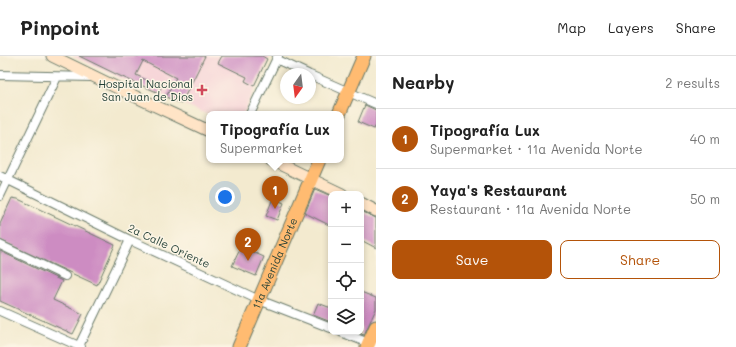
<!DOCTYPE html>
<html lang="en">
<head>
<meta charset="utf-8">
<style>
	:root { --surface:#fff; --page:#f2f2f2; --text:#222; --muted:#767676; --line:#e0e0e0; --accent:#b45309 }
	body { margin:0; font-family:Mali,sans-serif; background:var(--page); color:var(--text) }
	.controls { position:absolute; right:12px; bottom:12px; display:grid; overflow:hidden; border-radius:8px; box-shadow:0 2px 6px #0003 }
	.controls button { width:36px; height:36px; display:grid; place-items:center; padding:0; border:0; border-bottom:1px solid var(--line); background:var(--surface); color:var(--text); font:20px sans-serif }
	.compass { position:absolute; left:280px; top:12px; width:36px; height:36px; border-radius:50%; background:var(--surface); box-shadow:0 2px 6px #0003; rotate:194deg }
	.you { position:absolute; left:225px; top:141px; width:14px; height:14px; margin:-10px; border:3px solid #fff; border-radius:50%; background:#1a73e8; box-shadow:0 0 0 6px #1a73e833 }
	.badge { display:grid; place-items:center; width:26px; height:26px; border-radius:50%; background:var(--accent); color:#fff; font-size:13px; font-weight:700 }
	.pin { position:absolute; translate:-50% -33px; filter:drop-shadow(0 1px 2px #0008) }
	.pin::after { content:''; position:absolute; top:21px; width:14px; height:12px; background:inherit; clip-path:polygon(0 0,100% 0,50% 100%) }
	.popup { position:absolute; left:206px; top:55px; width:138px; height:52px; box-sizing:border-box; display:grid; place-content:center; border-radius:8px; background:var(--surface); filter:drop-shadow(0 1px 3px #0005); font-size:13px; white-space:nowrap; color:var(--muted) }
	.popup b { font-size:15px; color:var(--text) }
	.popup::after { content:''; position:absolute; left:50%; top:100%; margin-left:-8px; border:8px solid transparent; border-top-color:var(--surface) }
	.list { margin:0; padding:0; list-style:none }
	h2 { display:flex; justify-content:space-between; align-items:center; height:52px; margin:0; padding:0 16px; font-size:17px }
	h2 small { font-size:13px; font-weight:400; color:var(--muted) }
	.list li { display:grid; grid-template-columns:26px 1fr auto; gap:12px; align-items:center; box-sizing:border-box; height:60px; padding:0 16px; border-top:1px solid var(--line) }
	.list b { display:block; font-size:15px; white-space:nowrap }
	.list p { margin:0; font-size:13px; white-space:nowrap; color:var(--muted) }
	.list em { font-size:13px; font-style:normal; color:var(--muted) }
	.actions { display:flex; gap:8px; padding:12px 16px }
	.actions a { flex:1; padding:9px 0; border:1px solid var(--accent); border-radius:8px; text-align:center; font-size:14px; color:var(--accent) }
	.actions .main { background:var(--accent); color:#fff }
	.icon { flex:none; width:22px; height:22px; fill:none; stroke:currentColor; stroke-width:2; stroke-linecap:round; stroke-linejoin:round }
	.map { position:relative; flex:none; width:376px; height:291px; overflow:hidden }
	header { display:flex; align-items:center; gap:24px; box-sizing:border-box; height:56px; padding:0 20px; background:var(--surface); border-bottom:1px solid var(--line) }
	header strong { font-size:19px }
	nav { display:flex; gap:22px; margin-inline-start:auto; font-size:14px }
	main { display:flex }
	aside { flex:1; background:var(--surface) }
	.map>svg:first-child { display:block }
</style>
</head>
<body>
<header>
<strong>Pinpoint</strong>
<nav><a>Map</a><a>Layers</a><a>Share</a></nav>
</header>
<main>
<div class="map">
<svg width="376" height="291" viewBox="0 0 376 291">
	<rect width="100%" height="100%" fill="#fcf5e5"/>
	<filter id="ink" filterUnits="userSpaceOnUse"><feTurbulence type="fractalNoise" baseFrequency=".025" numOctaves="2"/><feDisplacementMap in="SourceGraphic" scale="8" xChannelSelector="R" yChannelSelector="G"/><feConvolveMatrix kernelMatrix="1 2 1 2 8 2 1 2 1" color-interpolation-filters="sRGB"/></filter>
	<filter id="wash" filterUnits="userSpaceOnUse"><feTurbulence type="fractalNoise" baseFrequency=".012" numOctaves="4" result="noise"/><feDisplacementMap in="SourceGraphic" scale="16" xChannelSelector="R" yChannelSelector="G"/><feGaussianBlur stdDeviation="0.9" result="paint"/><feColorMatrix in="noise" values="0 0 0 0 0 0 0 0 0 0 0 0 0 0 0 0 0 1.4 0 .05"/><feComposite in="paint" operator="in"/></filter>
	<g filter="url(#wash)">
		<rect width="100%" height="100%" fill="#f3eacf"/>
		<path fill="#f6cfd6" d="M72,0H270L243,58H209V59L118,21Z"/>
		<g id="blocks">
			<path fill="#cd8cc2" d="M79,0H205L181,48L166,41L176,22L143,5L136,19L161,31L159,37L120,20Z
				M222,0H262L267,3L254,30L245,25L247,21L218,7Z
				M365,49L376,54V69L374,73L358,66Z
				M315,133L331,140V170L305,157Z
				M12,142L18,143L115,189L97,229L0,184V168Z
				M273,142L284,147L277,164L266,160Z
				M361,155L376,162V192L361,184Z
				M241,191L264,201L256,220L232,210Z
				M0,195L62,225L53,244L83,258L73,278L0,245Z
				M361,236L376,242V253L364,279L361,278Z
				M318,247L331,252V266L313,259Z"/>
		</g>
	</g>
	<g filter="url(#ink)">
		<use href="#blocks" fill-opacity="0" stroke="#697a6a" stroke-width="1"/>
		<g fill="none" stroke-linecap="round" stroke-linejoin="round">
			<defs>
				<path id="street" d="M276,3L308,18
					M0,19L92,21
					M310,19L376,48
					M250,58L278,0
					M0,120L130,184L259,244L331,272
					M0,140L57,21
					M0,189L65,220
					M0,255L81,291
					M341,276L376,290
					M79,290L130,184"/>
				<path id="secondary" d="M52,0L132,39L209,75
					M271,104L342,138
					M361,147L376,155"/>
				<g id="primary">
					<path d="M339,58L364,0"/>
					<path id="s1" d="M239,291L319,104"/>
					<path d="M367,291L376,271"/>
				</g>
			</defs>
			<use href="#street" stroke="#697a6a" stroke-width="10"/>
			<use href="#secondary" stroke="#697a6a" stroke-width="13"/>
			<use href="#primary" stroke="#697a6a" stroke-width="15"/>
			<use href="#street" stroke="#fff" stroke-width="8"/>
			<use href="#secondary" stroke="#ffe4c6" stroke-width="11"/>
			<use href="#primary" stroke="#ffbb71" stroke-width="13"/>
		</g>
	</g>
	<path fill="#d1495b" stroke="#fcf5e5" stroke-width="1.5" d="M200 28h4v4h4v4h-4v4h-4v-4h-4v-4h4z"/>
	<g text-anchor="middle" stroke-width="3" stroke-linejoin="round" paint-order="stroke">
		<g font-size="11" fill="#1f3d34" stroke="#fcf5e5" text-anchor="end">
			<text x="193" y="32">Hospital Nacional<tspan x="193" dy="13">San Juan de Dios</tspan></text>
		</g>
		<g font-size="11" fill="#1f3d34" stroke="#fcf5e5">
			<text transform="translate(169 190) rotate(25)" y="4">2a Calle Oriente</text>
			<text dy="4" stroke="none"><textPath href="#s1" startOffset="91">11a Avenida Norte</textPath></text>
		</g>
	</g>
</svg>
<div class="controls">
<button>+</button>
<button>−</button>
<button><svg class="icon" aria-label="locate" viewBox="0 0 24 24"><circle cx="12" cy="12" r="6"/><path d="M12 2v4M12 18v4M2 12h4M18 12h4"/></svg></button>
<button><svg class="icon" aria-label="layers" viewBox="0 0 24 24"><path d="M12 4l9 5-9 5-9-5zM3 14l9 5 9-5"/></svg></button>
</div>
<svg class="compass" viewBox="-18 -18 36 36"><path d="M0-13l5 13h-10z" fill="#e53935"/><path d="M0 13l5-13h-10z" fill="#767676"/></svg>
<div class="you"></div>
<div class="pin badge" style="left:275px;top:153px">1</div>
<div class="popup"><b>Tipografía Lux</b>Supermarket</div>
<div class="pin badge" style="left:248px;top:205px">2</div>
</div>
<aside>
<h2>Nearby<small>2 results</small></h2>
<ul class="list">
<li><span class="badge">1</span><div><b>Tipografía Lux</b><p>Supermarket · 11a Avenida Norte</p></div><em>40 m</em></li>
<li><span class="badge">2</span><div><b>Yaya's Restaurant</b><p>Restaurant · 11a Avenida Norte</p></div><em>50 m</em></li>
</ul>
<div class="actions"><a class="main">Save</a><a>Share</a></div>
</aside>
</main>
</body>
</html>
